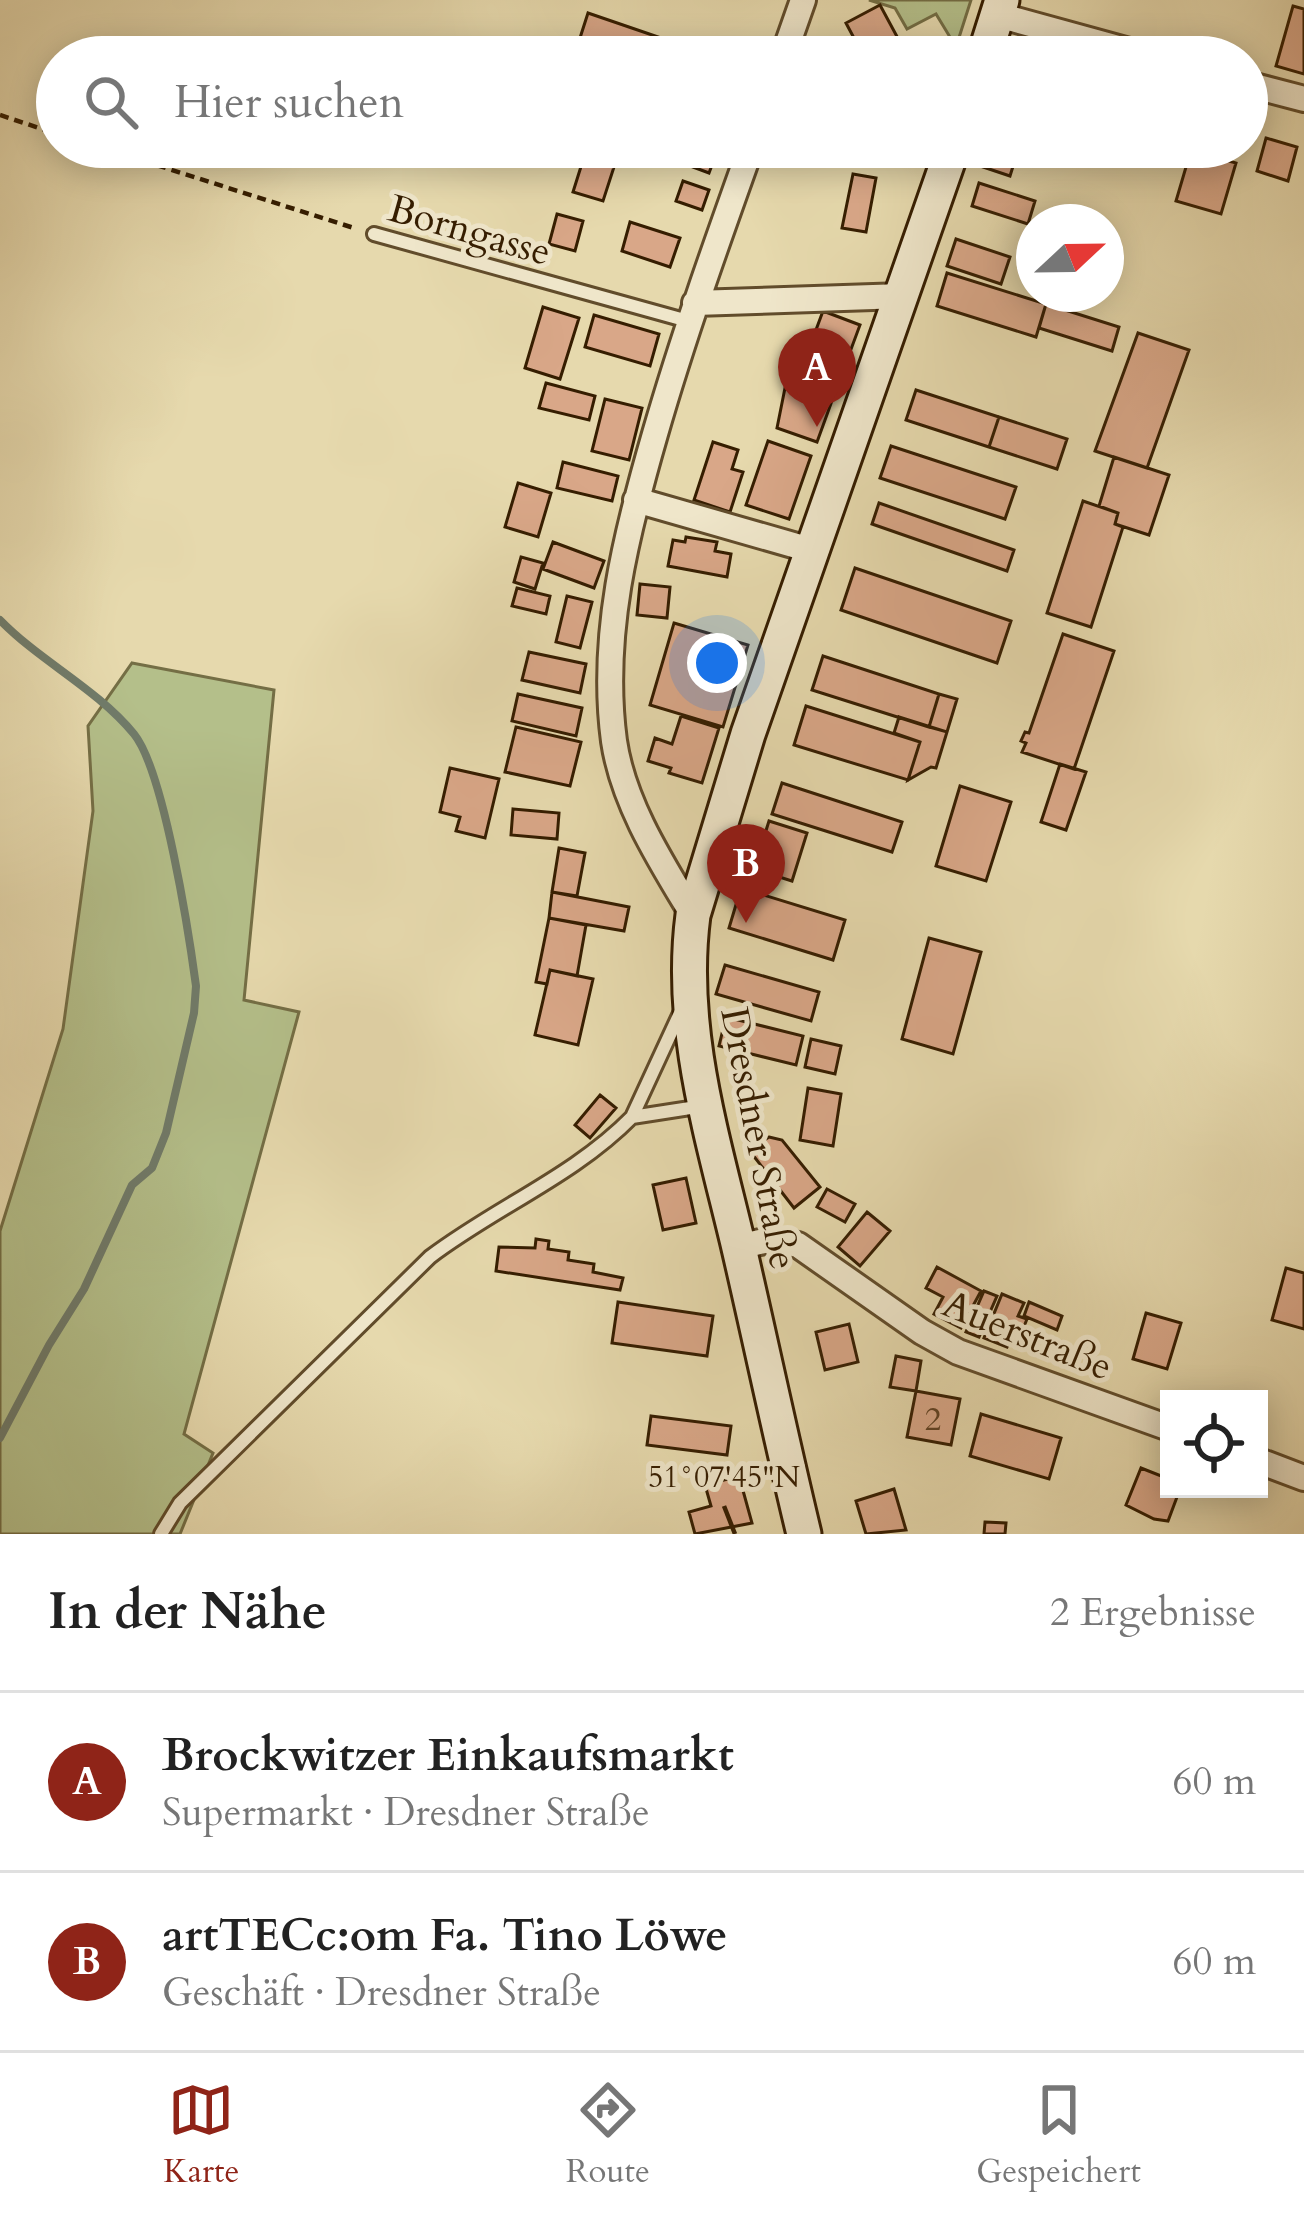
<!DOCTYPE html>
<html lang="de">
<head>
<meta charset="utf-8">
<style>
	:root { --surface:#fff; --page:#f6f6f6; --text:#222; --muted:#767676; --line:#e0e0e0; --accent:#8f2418 }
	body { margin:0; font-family:Cardo,serif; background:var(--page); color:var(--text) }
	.controls { position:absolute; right:36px; bottom:36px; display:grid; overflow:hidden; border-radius:0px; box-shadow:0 6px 30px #0003 }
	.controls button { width:108px; height:108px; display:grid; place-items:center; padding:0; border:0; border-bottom:3px solid var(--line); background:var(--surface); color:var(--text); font:60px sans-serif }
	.compass { position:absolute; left:1016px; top:204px; width:108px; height:108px; border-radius:50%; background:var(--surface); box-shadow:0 6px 30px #0003; rotate:68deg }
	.you { position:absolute; left:717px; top:663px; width:42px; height:42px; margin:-30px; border:9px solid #fff; border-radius:50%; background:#1a73e8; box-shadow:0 0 0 18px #1a73e833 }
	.badge { display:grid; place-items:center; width:78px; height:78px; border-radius:50%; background:var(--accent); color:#fff; font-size:39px; font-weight:700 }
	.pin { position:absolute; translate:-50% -99px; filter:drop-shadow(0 3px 6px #0008) }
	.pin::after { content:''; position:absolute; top:63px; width:42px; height:36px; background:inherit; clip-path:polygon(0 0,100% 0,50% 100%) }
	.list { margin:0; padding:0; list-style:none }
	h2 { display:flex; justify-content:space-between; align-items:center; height:156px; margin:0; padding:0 48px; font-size:51px }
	h2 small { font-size:39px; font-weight:400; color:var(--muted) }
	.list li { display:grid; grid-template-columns:78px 1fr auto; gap:36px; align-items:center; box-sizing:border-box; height:180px; padding:0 48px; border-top:3px solid var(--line) }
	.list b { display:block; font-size:45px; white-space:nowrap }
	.list p { margin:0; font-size:39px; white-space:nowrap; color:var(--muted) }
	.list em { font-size:39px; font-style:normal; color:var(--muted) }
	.icon { flex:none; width:66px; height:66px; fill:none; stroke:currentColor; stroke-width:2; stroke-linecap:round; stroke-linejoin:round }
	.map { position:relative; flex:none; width:1304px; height:1534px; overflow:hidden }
	.search { position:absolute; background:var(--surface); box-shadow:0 6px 30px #0003; left:36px; right:36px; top:36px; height:132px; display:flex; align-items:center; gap:30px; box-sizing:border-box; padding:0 42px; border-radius:66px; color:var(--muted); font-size:45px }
	.sheet { height:516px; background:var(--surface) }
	nav { display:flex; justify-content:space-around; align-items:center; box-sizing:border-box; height:168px; border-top:3px solid var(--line); background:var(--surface); font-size:33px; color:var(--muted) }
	nav a { display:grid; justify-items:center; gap:6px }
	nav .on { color:var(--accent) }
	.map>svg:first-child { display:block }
</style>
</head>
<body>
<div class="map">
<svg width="1304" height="1534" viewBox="0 0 1304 1534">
	<rect width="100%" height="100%" fill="#e6d9ad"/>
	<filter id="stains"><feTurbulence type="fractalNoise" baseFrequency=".00167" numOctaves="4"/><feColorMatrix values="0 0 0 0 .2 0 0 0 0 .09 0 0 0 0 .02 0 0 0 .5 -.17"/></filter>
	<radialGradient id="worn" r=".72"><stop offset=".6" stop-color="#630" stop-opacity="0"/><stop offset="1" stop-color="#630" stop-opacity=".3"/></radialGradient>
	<path fill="#b4bf8a" stroke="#746e45" stroke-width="3" d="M869,0H971L956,47L936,14L907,29L895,8Z
		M132,663L274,690L244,1000L299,1012L184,1434L213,1453L180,1534H0V1231L63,1029L93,811L88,726Z"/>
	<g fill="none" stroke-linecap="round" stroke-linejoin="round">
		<path stroke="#707b6a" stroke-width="8" d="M0,620C41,662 96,688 134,734C164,771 189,934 196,986L194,1013L166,1133L152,1168L132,1185L84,1289L49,1345L0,1438"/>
	</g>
	<path fill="#d9a788" stroke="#351d00" stroke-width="3" d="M880,5L908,57H864L846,23Z
		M1293,6L1304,9V74L1276,66Z
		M588,13L664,39L659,57H628L579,41Z
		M687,44L726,57H682Z
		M1266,138L1297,147L1288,181L1257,171Z
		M1112,147H1144L1141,159L1111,151Z
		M691,148L715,157L709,173L685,164Z
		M1191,150L1236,163L1221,214L1176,201Z
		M988,151L1015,160L1010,176L983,167Z
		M584,157L614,167L603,201L573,192Z
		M853,174L876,178L866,232L842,228Z
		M683,181L709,190L702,210L676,201Z
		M979,183L1035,201L1028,224L972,206Z
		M557,214L583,221L575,251L549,244Z
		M630,222L680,238L670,267L622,251Z
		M956,239L1010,257L1001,284L947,266Z
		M947,273L1046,304L1036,337L937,306Z
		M1046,304L1119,327L1112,351L1039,328Z
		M543,307L579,318L560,379L525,368Z
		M823,311L860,325L837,387L800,373Z
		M594,315L659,334L650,366L585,347Z
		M1138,333L1189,350L1147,468L1095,451Z
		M800,373L837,387L817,442L777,428L785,388L793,391Z
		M546,383L595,396L589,420L539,408Z
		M916,390L999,417L989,447L906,420Z
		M605,399L642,408L629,460L592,451Z
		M999,417L1067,439L1057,469L989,447Z
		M768,441L811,456L789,519L746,505Z
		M713,442L738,450L732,469L743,472L730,512L694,500Z
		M891,446L1016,487L1005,519L880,478Z
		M1114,457L1169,475L1149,535L1115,524L1118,513L1099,506Z
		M563,462L618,476L612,501L557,488Z
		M518,483L551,493L538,537L505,527Z
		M1083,501L1118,513L1115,524L1123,527L1091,627L1047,613Z
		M879,503L1014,550L1007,571L872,524Z
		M686,537L717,542L715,551L731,554L727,577L668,566L673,540L685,542Z
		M553,542L604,561L594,588L543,569Z
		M521,557L543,563L535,589L514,582Z
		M855,568L1011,621L997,663L841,610Z
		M640,584L670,587L667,618L637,615Z
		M517,588L550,596L546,614L512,606Z
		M567,596L592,602L580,648L556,642Z
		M674,623L748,645L723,727L650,705Z
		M1063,634L1114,651L1074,769L1022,752L1026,743L1021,741L1025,732L1029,733Z
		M529,652L586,664L580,693L522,680Z
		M823,656L939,694L929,727L812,690Z
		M518,694L582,708L576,736L512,721Z
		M939,694L957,699L947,732L929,727Z
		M806,706L920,742L908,780L794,745Z
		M681,716L719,728L702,783L669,773L671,768L648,761L655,738L672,744Z
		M899,717L947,732L936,768L931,767L908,780L920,742L894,733Z
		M516,727L581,742L570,786L505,772Z
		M1060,764L1086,772L1066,830L1041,822Z
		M450,768L499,779L485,838L456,831L460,817L440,812Z
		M782,783L902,822L892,852L772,814Z
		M960,786L1011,802L986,881L936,866Z
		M513,809L559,813L557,839L511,835Z
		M769,821L807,833L792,881L754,869Z
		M559,848L585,853L577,896L552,892Z
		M741,888L845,920L833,960L729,928Z
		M552,892L629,907L624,931L549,918Z
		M549,918L586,925L577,976L550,970L547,984L536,982Z
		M929,938L981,952L953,1054L902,1039Z
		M725,965L819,992L811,1021L716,994Z
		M550,970L593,979L578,1045L535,1035Z
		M726,1017L803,1036L796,1065L719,1046Z
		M811,1039L841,1046L835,1074L805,1067Z
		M808,1088L841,1094L833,1146L800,1140Z
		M600,1095L616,1108L590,1138L575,1125Z
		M769,1137L782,1140L820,1187L794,1208L749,1150Z
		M686,1178L696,1223L663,1230L653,1185Z
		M827,1189L855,1204L845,1222L817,1207Z
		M867,1212L890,1231L860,1266L838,1247Z
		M536,1239L549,1241L548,1249L569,1252L568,1260L594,1264L593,1272L623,1278L620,1290L496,1271L499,1247L535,1248Z
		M937,1267L981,1291L961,1328L934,1314L943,1297L926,1288Z
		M1286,1268L1304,1273V1329L1272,1320Z
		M984,1291L997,1296L979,1337L966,1332Z
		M1002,1294L1024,1303L1018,1316L1027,1319L1021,1334L1014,1331L1007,1347L984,1338Z
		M618,1302L713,1316L707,1356L612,1343Z
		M1029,1302L1062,1316L1057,1330L1024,1316Z
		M1146,1313L1181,1323L1167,1369L1133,1359Z
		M849,1324L858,1362L825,1370L816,1332Z
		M896,1356L921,1361L916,1391L890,1387Z
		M916,1391L960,1399L951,1445L907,1437Z
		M981,1414L1061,1438L1049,1479L970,1456Z
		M651,1416L731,1426L727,1455L647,1445Z
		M1141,1468L1169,1479V1489H1180L1168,1521L1154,1519L1126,1505Z
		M739,1476L752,1523L695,1534L689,1512L711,1506L705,1485Z
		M894,1489L906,1530L866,1534L856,1501Z
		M985,1522L1006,1523L1005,1534H984Z"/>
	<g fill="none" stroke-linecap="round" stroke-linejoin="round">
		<defs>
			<path id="service" d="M374,234L688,321
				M681,1011L632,1117L703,1106
				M161,1534L180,1503L430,1257C496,1207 574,1176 632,1117"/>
			<path id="minor" d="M998,15L1151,57
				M783,57L803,0
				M1247,84L1304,99
				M695,303L903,296
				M636,500L814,551
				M693,915C661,862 623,803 614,741C600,636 626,534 655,434C683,337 717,242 751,147
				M738,1247L773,1239L798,1245L922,1332L958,1352L1169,1428
				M1259,1461L1304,1478"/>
			<path id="secondary" d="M984,57L1002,0
				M804,1534C781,1439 761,1343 739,1248C713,1138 678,1029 693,915L748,734L953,147"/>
		</defs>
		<use href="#service" stroke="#614c2b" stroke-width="18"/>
		<use href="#minor" stroke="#614c2b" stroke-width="30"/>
		<use href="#secondary" stroke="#351d00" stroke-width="39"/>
		<path stroke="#351d00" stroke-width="4.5" stroke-dasharray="9 6" stroke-linecap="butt" d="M0,115L57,134
			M100,147L357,229"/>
		<use href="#service" stroke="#efe6ca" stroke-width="12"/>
		<use href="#minor" stroke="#efe6ca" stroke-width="24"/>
		<use href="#secondary" stroke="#efe6ca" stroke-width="33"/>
	</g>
	<path fill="none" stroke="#351d00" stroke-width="4.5" d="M724,1506L735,1534"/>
	<g text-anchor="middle" stroke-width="10" stroke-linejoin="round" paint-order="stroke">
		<g font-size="33" fill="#5e4022">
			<text x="933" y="1430">2</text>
		</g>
		<g font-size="39" fill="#351d00" stroke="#efe6ca">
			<text transform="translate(470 229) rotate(16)" y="14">Borngasse</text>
			<text transform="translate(760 1138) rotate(79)" y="14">Dresdner Straße</text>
			<text transform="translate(1028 1334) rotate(22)" y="14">Auerstraße</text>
		</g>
	</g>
	<g font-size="30" text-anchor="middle" fill="#351d00" stroke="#efe6ca" stroke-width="10" stroke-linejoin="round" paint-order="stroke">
		<text x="724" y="1487">51°07'45"N</text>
	</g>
	<rect width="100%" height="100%" filter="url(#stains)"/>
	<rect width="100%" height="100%" fill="url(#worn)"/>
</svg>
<div class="controls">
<button><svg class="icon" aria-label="locate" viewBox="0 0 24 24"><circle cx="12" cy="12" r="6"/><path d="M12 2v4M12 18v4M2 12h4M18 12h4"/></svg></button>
</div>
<svg class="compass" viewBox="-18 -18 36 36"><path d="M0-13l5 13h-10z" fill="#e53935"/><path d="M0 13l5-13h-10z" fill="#767676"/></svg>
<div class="you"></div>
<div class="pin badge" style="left:817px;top:427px">A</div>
<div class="pin badge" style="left:746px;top:923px">B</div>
<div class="search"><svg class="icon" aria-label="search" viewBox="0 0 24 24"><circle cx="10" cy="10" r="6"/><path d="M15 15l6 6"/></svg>Hier suchen</div>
</div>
<section class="sheet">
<h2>In der Nähe<small>2 Ergebnisse</small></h2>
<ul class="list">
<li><span class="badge">A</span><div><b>Brockwitzer Einkaufsmarkt</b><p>Supermarkt · Dresdner Straße</p></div><em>60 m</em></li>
<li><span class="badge">B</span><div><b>artTECc:om Fa. Tino Löwe</b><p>Geschäft · Dresdner Straße</p></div><em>60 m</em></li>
</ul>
</section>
<nav>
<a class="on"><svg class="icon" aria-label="map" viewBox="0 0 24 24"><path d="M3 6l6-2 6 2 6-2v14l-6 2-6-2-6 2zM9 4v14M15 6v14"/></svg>Karte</a>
<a><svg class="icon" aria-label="directions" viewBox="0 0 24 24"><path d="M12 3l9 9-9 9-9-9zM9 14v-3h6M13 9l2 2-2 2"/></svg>Route</a>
<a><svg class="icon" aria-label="saved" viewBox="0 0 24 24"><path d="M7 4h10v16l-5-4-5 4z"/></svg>Gespeichert</a>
</nav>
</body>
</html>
